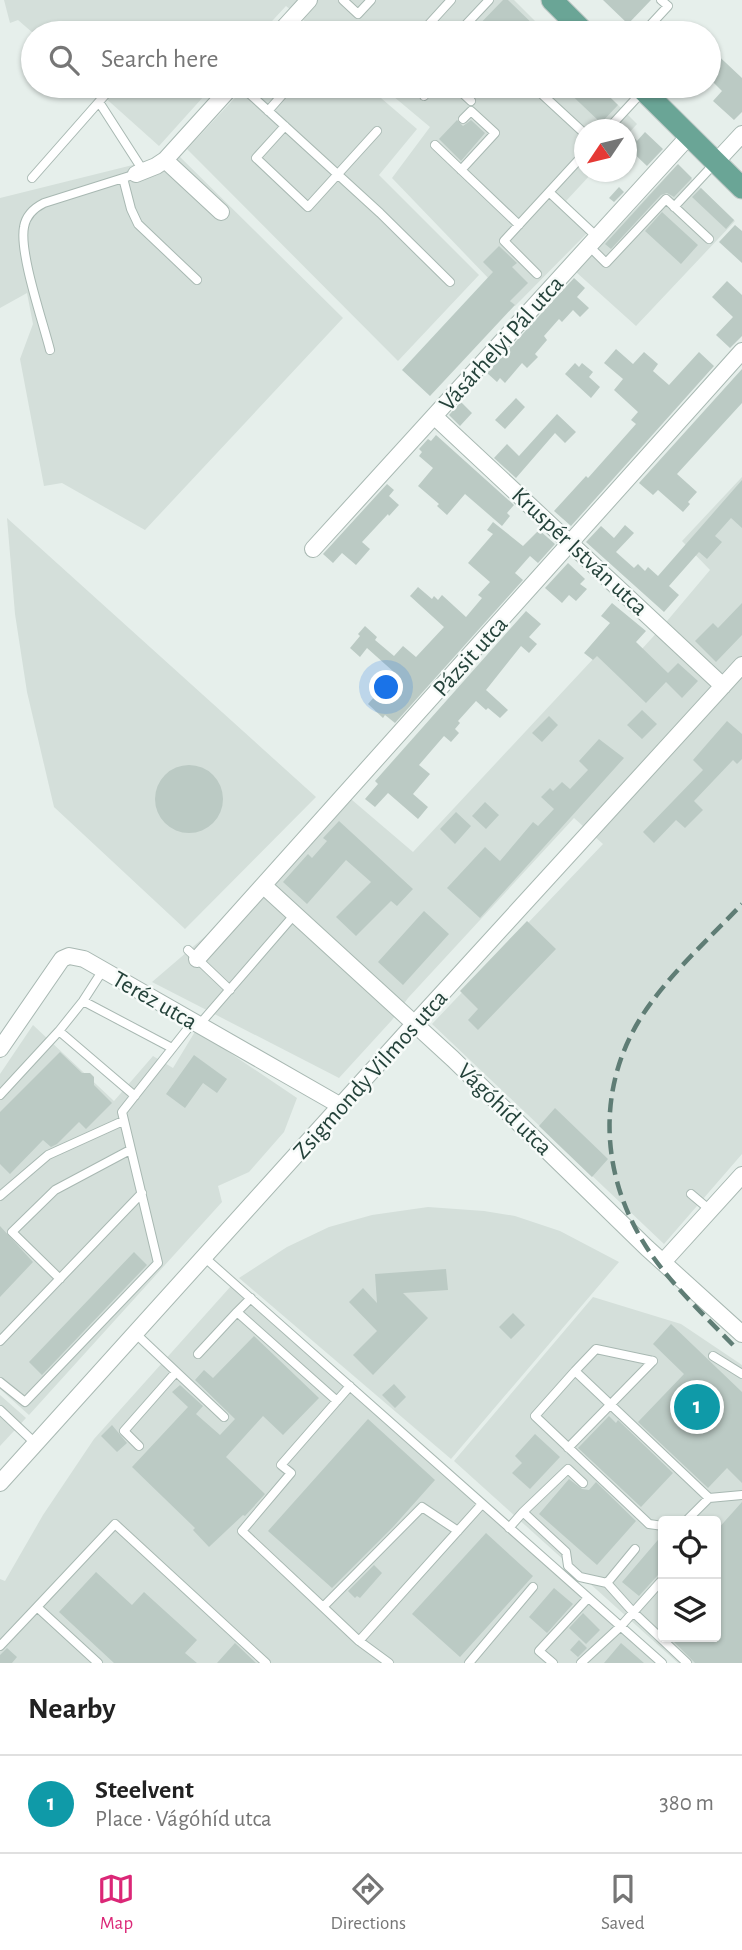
<!DOCTYPE html>
<html lang="en">
<head>
<meta charset="utf-8">
<style>
	:root { --surface:#fff; --page:#f6f6f6; --text:#222; --muted:#767676; --line:#e0e0e0; --accent:#db2777 }
	body { margin:0; font-family:"Alegreya Sans",sans-serif; background:var(--page); color:var(--text) }
	.controls { position:absolute; right:21px; bottom:21px; display:grid; overflow:hidden; border-radius:7px; box-shadow:0 2px 5px #0004 }
	.controls button { width:63px; height:63px; display:grid; place-items:center; padding:0; border:0; border-bottom:2px solid var(--line); background:var(--surface); color:var(--text); font:35px sans-serif }
	.compass { position:absolute; left:574px; top:119px; width:63px; height:63px; border-radius:50%; background:var(--surface); box-shadow:0 2px 5px #0004; rotate:235deg }
	.you { position:absolute; left:387px; top:688px; width:24px; height:24px; margin:-18px; border:5px solid #fff; border-radius:50%; background:#1a73e8; box-shadow:0 0 0 10px #1a73e833 }
	.badge { display:grid; place-items:center; width:46px; height:46px; border-radius:50%; background:var(--accent); color:#fff; font-size:23px; font-weight:700 }
	.pin { position:absolute; translate:-50% -50%; border:4px solid #fff; box-shadow:0 2px 7px #0006 }
	.list { margin:0; padding:0; list-style:none }
	h2 { display:flex; justify-content:space-between; align-items:center; height:91px; margin:0; padding:0 28px; font-size:30px }
	h2 small { font-size:23px; font-weight:400; color:var(--muted) }
	.list li { display:grid; grid-template-columns:46px 1fr auto; gap:21px; align-items:center; box-sizing:border-box; height:98px; padding:0 28px; border-top:2px solid var(--line) }
	.list b { display:block; font-size:26px; white-space:nowrap }
	.list p { margin:0; font-size:23px; white-space:nowrap; color:var(--muted) }
	.list em { font-size:23px; font-style:normal; color:var(--muted) }
	.icon { flex:none; width:38px; height:38px; fill:none; stroke:currentColor; stroke-width:2; stroke-linecap:round; stroke-linejoin:round }
	.map { position:relative; flex:none; width:742px; height:1663px; overflow:hidden }
	.search { position:absolute; background:var(--surface); box-shadow:0 2px 5px #0004; left:21px; right:21px; top:21px; height:77px; display:flex; align-items:center; gap:18px; box-sizing:border-box; padding:0 24px; border-radius:38px; color:var(--muted); font-size:26px }
	.sheet { height:189px; background:var(--surface) }
	nav { display:flex; justify-content:space-around; align-items:center; box-sizing:border-box; height:98px; border-top:2px solid var(--line); background:var(--surface); font-size:19px; color:var(--muted) }
	nav a { display:grid; justify-items:center; gap:4px }
	nav .on { color:var(--accent) }
	.map>svg:first-child { display:block }
</style>
</head>
<body>
<div class="map">
<svg width="742" height="1663" viewBox="0 0 742 1663">
	<rect width="100%" height="100%" fill="#e6efeb"/>
	<path fill="#d4dfda" fill-rule="evenodd" d="M4,0H514L547,33H319L286,6L261,33H33L18,20L10,23Z
		M92,86H213L159,146Z
		M246,86H367L417,129L379,175L479,275L398,361L187,149Z
		M381,86H599L637,124L627,135L626,130H584V172H593L566,201L592,228L515,306L392,178L430,127Z
		M177,154L343,318L145,530L62,483L44,486L20,359L33,324L27,293L0,308V198Z
		M677,165L735,221L636,326L576,272Z
		M742,477V1154L664,1244L432,1024L603,844L574,818L408,998L392,1020L339,1078L152,982L264,886L345,794L413,852L608,643L630,662L662,627L710,570L682,541Z
		M7,518L316,797L185,929L54,807L27,692L15,614Z
		M33,1025L114,1101L153,1056L173,1068L196,1030L297,1098L284,1132L249,1172L218,1186L222,1202L29,1415L0,1389V1074Z
		M428,1207L484,1211L515,1216L560,1231L619,1262L451,1459L239,1278L287,1247L329,1227L372,1215Z
		M231,1286L655,1663H0V1579L5,1581L43,1515L94,1439Z
		M593,1297L681,1324L742,1365V1663H678L454,1461ZM663,1521H716V1637H663Z
		M0,1395L26,1418L0,1446Z"/>
	<path fill="#bbcac4" d="M503,0H508L542,33H471Z
		M603,0H651L628,24Z
		M709,47L742,78V112L734,120L713,101L722,91L709,78Z
		M562,86H598L618,105L601,123Z
		M457,120L463,126L471,120L485,133L461,161L439,139Z
		M645,132L663,149L647,166L626,146L634,137L637,141Z
		M678,164L692,178L674,197L667,193L661,195L611,249L605,244Z
		M619,187L624,192L614,202L609,198Z
		M701,188L734,220L726,229L692,197Z
		M662,212L698,245L681,264L645,231Z
		M735,225L742,231V263L719,242Z
		M499,246L517,263L512,267L528,283L510,301L515,305L430,396L402,370L493,272L483,262Z
		M574,278L585,288L577,297L589,308L580,317L573,310L562,322L559,319L544,336L547,340L535,354L538,357L527,368L522,363L505,383L500,378L497,382L487,373Z
		M727,281L742,295V336L730,348L716,335L733,317L712,297Z
		M616,349L633,364L644,352L658,364L653,371L669,385L699,352L714,366L571,526L554,511L586,476L588,478L636,424L631,420L638,412L614,390L623,379L604,363Z
		M575,363L579,367L582,363L593,372L589,377L600,387L591,398L565,374Z
		M742,369V403L677,474L697,492L688,502L690,504L683,512L658,490L653,495L639,483Z
		M516,398L525,407L505,429L495,420Z
		M461,402L472,413L460,426L449,415Z
		M557,414L576,432L565,443L555,433L516,478L494,458L507,444L519,456Z
		M436,435L514,505L507,513L510,516L502,526L465,494L447,515L437,506L439,504L418,486L433,468L419,456L422,452L419,449L428,439L431,441Z
		M742,480V528L731,518L715,536L722,542L707,559L699,552L669,586L679,595L664,612L586,542L601,526L614,538L625,525L634,533L616,552L634,568L638,564L645,571L648,567L658,576Z
		M387,484L394,490L389,496L399,505L389,516L388,514L362,542L370,549L356,565L342,553L333,563L323,554Z
		M493,522L523,546L539,530L555,544L538,563L530,556L515,573L523,580L395,723L385,715L383,718L368,704L395,673L367,648L360,657L350,648L360,636L358,634L365,626L377,637L375,640L394,656L403,646L416,657L444,627L410,596L418,587L432,599L434,596L438,600L442,595L466,617L482,598L478,595L490,582L468,563L493,534L487,530Z
		M568,563L585,579L580,584L587,589L576,601L569,595L562,603L545,588Z
		M612,603L646,631L636,642L668,673L678,663L698,681L682,698L666,682L646,703L597,656L593,660L584,653L610,623L601,616Z
		M742,603V635L716,662L695,641L713,623L718,628Z
		M526,611L541,624L529,637L537,644L529,653L521,646L486,690L508,710L500,718L488,708L486,710L476,701L458,721L460,723L455,729L459,733L451,742L444,736L419,765L430,774L413,794L428,807L418,819L388,793L375,807L365,799L378,784L375,781Z
		M642,710L657,724L642,739L627,725Z
		M549,716L558,725L542,742L532,733Z
		M727,721L742,734V759L737,764L733,760L694,801L703,810L685,828L676,820L654,843L643,832L703,770L693,760Z
		M599,739L624,758L480,918L447,888L485,847L500,861L533,822L538,826L554,809L541,797L550,788L553,791L562,782L570,789L588,770L579,761Z
		M155 799a34 34 0 1 1 68 0a34 34 0 1 1-68 0Z
		M485,802L499,815L486,829L472,816Z
		M456,812L471,826L455,844L440,829Z
		M339,821L413,889L397,906L391,901L356,936L336,917L371,882L346,860L307,904L283,882L308,854L312,858L327,841L323,838Z
		M424,911L449,934L403,985L378,962Z
		M527,921L556,949L478,1030L468,1020L478,1009L460,991Z
		M60,1052L82,1073H90L94,1077V1085L112,1103L86,1129L79,1122L57,1144L51,1147L43,1140L10,1174L0,1164V1112Z
		M194,1055L227,1079L217,1093L203,1083L185,1108L166,1094Z
		M555,1108L608,1159L592,1177L539,1126Z
		M0,1226L33,1262L0,1297Z
		M134,1252L147,1265L42,1375L29,1362Z
		M446,1269L448,1290L403,1293L428,1318L373,1375L353,1355L377,1331L349,1302L363,1288L377,1303L375,1274Z
		M513,1313L525,1325L511,1339L499,1327Z
		M671,1324L742,1392V1483L727,1468L708,1488L638,1422L684,1374L653,1344Z
		M254,1336L319,1398L283,1435L263,1416L226,1457L265,1494L245,1516L243,1515L209,1547L193,1530L195,1528L132,1467L188,1407L172,1392L180,1385L203,1406L196,1414L220,1435L235,1419L195,1380L204,1370L213,1378Z
		M394,1384L406,1397L395,1408L382,1395Z
		M609,1416L616,1423L618,1420L673,1473L641,1507L578,1448Z
		M368,1419L435,1480L393,1527L332,1588L268,1531Z
		M112,1425L127,1443L117,1452L101,1436Z
		M535,1434L560,1457L530,1489L512,1473L522,1463L515,1456Z
		M569,1479L582,1489L589,1490L596,1482L636,1521L597,1565L539,1514Z
		M742,1502V1663H695L669,1637H716V1531Z
		M486,1533L533,1576L460,1657L412,1614Z
		M663,1534V1573L658,1575L639,1596L622,1582Z
		M374,1565L382,1573L360,1598L357,1596L355,1598L348,1591Z
		M96,1572L132,1605L144,1592L197,1640L185,1653L197,1663H114L59,1612Z
		M554,1588L573,1604L547,1633L529,1617Z
		M583,1613L600,1630L586,1644L569,1628Z
		M579,1640L587,1648L578,1657L570,1650Z
		M235,1643L256,1663H217Z
		M621,1643L644,1663H604Z
		M7,1648L17,1657L12,1663H0V1655Z"/>
	<g fill="none" stroke-linecap="round" stroke-linejoin="round">
		<defs>
			<path id="lane" d="M343,0L358,14L371,0
				M421,33L451,0
				M458,33L489,0
				M643,33L668,6L661,0
				M241,86L380,213L450,282
				M420,86L424,96
				M455,86L471,101
				M533,86L584,133
				M99,102L144,172
				M268,111L290,86
				M285,126L256,158L308,207L377,131
				M607,130L643,91
				M435,145L519,225
				M461,170L495,133L471,111L463,119
				M32,178L112,87
				M123,178L131,209L138,224L197,280
				M549,192L596,236
				M674,207L715,163
				M588,245L606,263L666,199L709,239
				M537,274L504,241L584,154
				M50,350C43,322 19,253 24,227C26,215 34,208 44,203L136,174
				M188,950L230,990
				M83,1001L172,1048
				M199,1025L295,914
				M59,1031L83,1001L103,970
				M0,1095L59,1031L135,1096
				M691,1194L710,1210
				M0,1196L48,1155L123,1121
				M204,1257L662,1663
				M60,1279L12,1232L55,1190L130,1150
				M237,1312L251,1298
				M135,1333L224,1417
				M0,1341L142,1193
				M198,1354L237,1312L337,1401
				M713,1356L742,1374
				M575,1371L596,1349L653,1361
				M0,1382L25,1402L158,1263L122,1112L193,1022
				M0,1410L35,1443
				M139,1446L124,1431L176,1372
				M568,1448L653,1361
				M583,1483L568,1469L523,1512L566,1552L568,1566L580,1577L607,1583
				M686,1521L709,1498L742,1495
				M663,1526L649,1524L535,1416L575,1371L709,1498
				M509,1528L523,1512
				M635,1549L607,1583L633,1612L687,1663
				M323,1607L242,1531L291,1473L281,1465L350,1386
				M359,1641L323,1607L422,1507L458,1531
				M0,1646L37,1607
				M98,1663L37,1607L115,1524L266,1663
				M389,1663L359,1641L482,1504
				M469,1663L533,1587
				M553,1663L539,1651L588,1598
				M581,1663L621,1626L663,1579"/>
			<path id="street" d="M279,33L309,0
				M165,160L221,212
				M716,162L742,134
				M136,174L156,166L165,160L232,86
				M435,417L723,686
				M313,549L689,136
				M264,886L453,1059L647,1248L742,1334
				M197,959L742,351
				M0,1049L62,959L69,956L84,959L341,1106
				M663,1262L742,1175
				M0,1483L415,1023L742,665"/>
			<path id="primary" d="M552,0L585,33
				M639,86L742,188"/>
		</defs>
		<use href="#lane" stroke="#a8b8b2" stroke-width="10"/>
		<use href="#street" stroke="#a8b8b2" stroke-width="18"/>
		<use href="#primary" stroke="#c2cac8" stroke-width="23"/>
		<use href="#lane" stroke="#fff" stroke-width="8"/>
		<use href="#street" stroke="#fff" stroke-width="16"/>
		<use href="#primary" stroke="#6aa596" stroke-width="21"/>
		<path stroke="#5f7d75" stroke-width="4.5" stroke-dasharray="14 7" stroke-linecap="butt" d="M733,1345C705,1316 674,1287 651,1254C602,1183 594,1094 640,1019C666,977 708,940 742,904"/>
	</g>
	<g text-anchor="middle" stroke-width="5" stroke-linejoin="round" paint-order="stroke">
		<g font-size="24" fill="#24423a" stroke="#f7fbf9">
			<text transform="translate(501 343) rotate(-48)" y="8">Vásárhelyi Pál utca</text>
			<text transform="translate(580 551) rotate(43)" y="8">Kruspér István utca</text>
			<text transform="translate(470 656) rotate(-48)" y="8">Pázsit utca</text>
			<text transform="translate(155 1000) rotate(30)" y="8">Teréz utca</text>
			<text transform="translate(370 1074) rotate(-48)" y="8">Zsigmondy Vilmos utca</text>
			<text transform="translate(505 1109) rotate(44)" y="8">Vágóhíd utca</text>
		</g>
	</g>
</svg>
<div class="controls">
<button><svg class="icon" aria-label="locate" viewBox="0 0 24 24"><circle cx="12" cy="12" r="6"/><path d="M12 2v4M12 18v4M2 12h4M18 12h4"/></svg></button>
<button><svg class="icon" aria-label="layers" viewBox="0 0 24 24"><path d="M12 4l9 5-9 5-9-5zM3 14l9 5 9-5"/></svg></button>
</div>
<svg class="compass" viewBox="-18 -18 36 36"><path d="M0-13l5 13h-10z" fill="#e53935"/><path d="M0 13l5-13h-10z" fill="#767676"/></svg>
<div class="you"></div>
<div class="pin badge" style="left:697px;top:1407px;background:#0f9aa8">1</div>
<div class="search"><svg class="icon" aria-label="search" viewBox="0 0 24 24"><circle cx="10" cy="10" r="6"/><path d="M15 15l6 6"/></svg>Search here</div>
</div>
<section class="sheet">
<h2>Nearby<small></small></h2>
<ul class="list">
<li><span class="badge" style="background:#0f9aa8">1</span><div><b>Steelvent</b><p>Place · Vágóhíd utca</p></div><em>380 m</em></li>
</ul>
</section>
<nav>
<a class="on"><svg class="icon" aria-label="map" viewBox="0 0 24 24"><path d="M3 6l6-2 6 2 6-2v14l-6 2-6-2-6 2zM9 4v14M15 6v14"/></svg>Map</a>
<a><svg class="icon" aria-label="directions" viewBox="0 0 24 24"><path d="M12 3l9 9-9 9-9-9zM9 14v-3h6M13 9l2 2-2 2"/></svg>Directions</a>
<a><svg class="icon" aria-label="saved" viewBox="0 0 24 24"><path d="M7 4h10v16l-5-4-5 4z"/></svg>Saved</a>
</nav>
</body>
</html>
